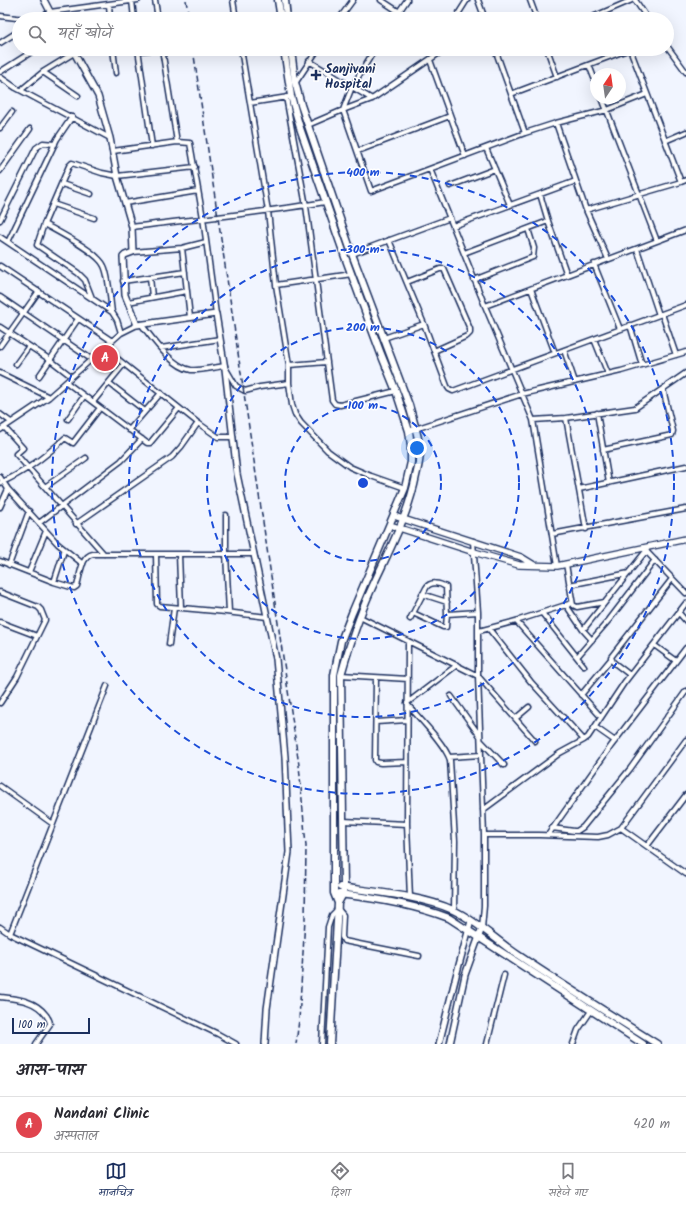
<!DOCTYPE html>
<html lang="hi">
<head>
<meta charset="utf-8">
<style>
	:root { --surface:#fff; --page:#f2f2f3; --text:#2b2b33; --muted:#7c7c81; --line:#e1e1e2; --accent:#1b2f5e }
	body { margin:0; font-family:Kalam,"Playpen Sans Deva",sans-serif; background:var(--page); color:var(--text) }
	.compass { position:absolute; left:590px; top:68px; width:36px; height:36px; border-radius:50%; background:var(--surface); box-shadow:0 4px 16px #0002; rotate:13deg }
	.scale { position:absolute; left:12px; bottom:10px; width:78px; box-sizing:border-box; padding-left:4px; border:2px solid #1b2f5e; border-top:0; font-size:11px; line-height:14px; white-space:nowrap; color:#1b2f5e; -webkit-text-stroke:3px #fff; paint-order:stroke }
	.you { position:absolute; left:417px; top:448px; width:14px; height:14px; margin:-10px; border:3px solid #fff; border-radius:50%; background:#1a73e8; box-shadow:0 0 0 6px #1a73e833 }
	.badge { display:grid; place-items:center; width:26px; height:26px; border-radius:50%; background:var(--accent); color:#fff; font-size:13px; font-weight:700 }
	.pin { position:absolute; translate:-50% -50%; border:2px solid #fff; box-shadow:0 1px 4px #0006 }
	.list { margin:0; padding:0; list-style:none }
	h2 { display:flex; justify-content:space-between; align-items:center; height:52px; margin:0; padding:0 16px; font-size:17px }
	h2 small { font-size:13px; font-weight:400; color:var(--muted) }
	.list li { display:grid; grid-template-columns:26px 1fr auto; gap:12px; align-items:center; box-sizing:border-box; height:56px; padding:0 16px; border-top:1px solid var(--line) }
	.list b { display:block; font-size:15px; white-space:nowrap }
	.list p { margin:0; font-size:13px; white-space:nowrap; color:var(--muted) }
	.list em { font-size:13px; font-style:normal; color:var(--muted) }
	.icon { flex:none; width:22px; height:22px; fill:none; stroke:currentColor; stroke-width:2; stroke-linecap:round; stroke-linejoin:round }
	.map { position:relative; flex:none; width:686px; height:1044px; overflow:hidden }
	.search { position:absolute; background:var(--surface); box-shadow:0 4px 16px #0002; left:12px; right:12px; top:12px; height:44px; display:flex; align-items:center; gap:10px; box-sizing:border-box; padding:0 14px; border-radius:22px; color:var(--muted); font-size:15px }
	.sheet { height:108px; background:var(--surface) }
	nav { display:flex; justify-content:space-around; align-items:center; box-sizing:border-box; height:56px; border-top:1px solid var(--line); background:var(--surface); font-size:11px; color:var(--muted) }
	nav a { display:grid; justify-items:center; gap:2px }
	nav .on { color:var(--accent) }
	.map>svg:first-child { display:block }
</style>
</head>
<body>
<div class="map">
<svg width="686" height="1044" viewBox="0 0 686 1044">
	<rect width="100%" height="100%" fill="#f1f5ff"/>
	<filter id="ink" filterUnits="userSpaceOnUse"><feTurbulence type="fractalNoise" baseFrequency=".025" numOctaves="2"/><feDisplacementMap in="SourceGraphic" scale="8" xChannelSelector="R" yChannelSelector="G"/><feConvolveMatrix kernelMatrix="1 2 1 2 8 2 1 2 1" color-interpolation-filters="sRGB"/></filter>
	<g filter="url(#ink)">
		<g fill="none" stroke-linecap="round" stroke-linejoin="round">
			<defs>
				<path id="minor" d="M132,0L134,19
					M155,0L158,19
					M233,0L236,19
					M381,0L410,19
					M478,0L485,19
					M530,0L537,19
					M635,0L648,19
					M109,4L110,19
					M0,16L25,19
					M38,19L50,12L138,0
					M339,19L353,0
					M394,19L407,0
					M455,19L467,0
					M588,19L632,0
					M0,43L19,31
					M667,46L686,72
					M113,49L116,73
					M138,49L152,146
					M162,49L177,142
					M241,49L268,211L276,285L289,365V383
					M547,49L557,77
					M630,49L681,182L686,180
					M138,51L158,49
					M430,60L465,156
					M309,61L372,99
					M589,65L596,83
					M0,72L36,49
					M43,72L78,96
					M0,77L16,88L110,138
					M296,82L318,49
					M21,90L43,72L74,53
					M511,94L630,49
					M286,97L306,206L332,400L335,404L340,405L396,391
					M602,98L657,241
					M250,103L288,97
					M343,110L372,99L445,49
					M343,110L352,87L375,49
					M556,123L586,210L681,182
					M308,125L343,110L371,191L525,133L495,49
					M0,128L12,112
					M525,133L556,123L607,110L647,94
					M665,141L686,132
					M486,148L510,205
					M113,151L177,142L190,143L203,218L216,314
					M358,151L450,116
					M430,169L485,306L686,230
					M0,171L30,129
					M62,184L91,194
					M450,186L495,169
					M540,194L548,221L567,275
					M125,203L198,191
					M53,204L94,218
					M586,210L608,259
					M0,220L36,148L43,143L55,144
					M44,224C58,232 98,252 104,266C109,276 110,299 112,312
					M453,226L576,181
					M132,227C196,219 261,213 325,202
					M0,237L112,312L117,320L121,333
					M389,240L424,324L447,386L449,389L453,391L686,305
					M8,242L57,139L72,117
					M182,248L190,317
					M637,249L659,315
					M133,252L182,248L206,242
					M464,253L548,221
					M352,254L450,218
					M594,264L620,329
					M0,266L112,341
					M150,277L152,297
					M474,280L533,257L534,248L528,229
					M123,281L185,272
					M407,282L440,269H444L470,329V333L467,336L434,351
					M276,285L352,274
					M531,289L555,353
					M0,297L91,359
					M92,298L85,280L78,273L37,245L44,224L69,166L72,163L102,173L117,176L195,167
					M128,302L187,291
					M485,306L533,420L557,566
					M662,314L676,355
					M141,324C153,339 172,367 191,370C201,371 215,367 225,366
					M630,325L642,365
					M0,327L49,359L71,376
					M384,338L424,324
					M594,339L608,374
					M0,346L39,291
					M104,348L198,423L218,437H233
					M161,348L220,339
					M564,350L575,382
					M16,364L29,346
					M289,365L327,362
					M226,369L236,386L245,391L260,387L289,383L292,405L295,414L301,423L328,451L350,467L371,476L405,488
					M0,373L49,397
					M39,376L78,319
					M66,382L147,443H150L179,408
					M109,383L145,411
					M93,402L124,364
					M597,413L609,483
					M0,414L11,422
					M566,418L586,529
					M68,419L84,396
					M533,420L566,418L635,408L686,373
					M4,427L23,448L16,454L104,554
					M0,430L49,397L121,333L137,325
					M129,430L161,393
					M409,431L522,394L621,371L686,352
					M603,450L672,435L673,431L663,389
					M0,477L8,489L58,544L83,564
					M0,483C24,473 47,455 65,438L73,443L100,408
					M45,487L86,458
					M579,489L686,466
					M0,507L8,489
					M226,515V554L229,612
					M39,523L121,461L142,439
					M76,524L172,457L181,447L198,423
					M552,534L686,509
					M473,541L478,612V676L484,835V906L482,928
					M645,550L686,593
					M156,554L157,604L160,606L226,612L267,617
					M179,554L181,608
					M0,561L54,582L74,588L77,586C80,576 81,556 93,554H254
					M566,564L573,605L577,607L605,602
					M9,565L29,511
					M29,572L46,531
					M54,582L64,551
					M569,585L629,573
					M0,592L38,607L41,610L45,620L17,677L0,703
					M422,594L447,602
					M566,605L583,630L592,640
					M542,613L584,666
					M679,613L686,621
					M447,614L478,612
					M360,617L478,676L535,741
					M410,619L426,588C430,581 440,583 446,587L447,614L446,627H443L413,613
					M516,621L601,717
					M0,622L37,636
					M489,629L531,682L584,740
					M583,630L646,551
					M479,631L516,621L572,603
					M408,641L407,824L410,898
					M169,644L174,608
					M654,645L676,661
					M577,657L609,620L655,560
					M341,675L408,679
					M630,675L613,662L611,657L672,579
					M376,678L375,760L376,762L381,763L407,762
					M581,695L611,659
					M451,696L480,736
					M407,703L457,665
					M408,705C419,718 445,744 450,760L455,841L454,910
					M516,718L529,707
					M376,722L407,720
					M595,727L615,741
					M481,741L504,765
					M449,757L481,755
					M0,786L53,824
					M483,810L560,753L584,740L588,737L624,683L686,603
					M343,821L407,824
					M552,828L574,831H577L583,827L630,769L686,691
					M621,828L686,874
					M484,835H539L598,837L608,835L621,828L686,740
					M548,835L611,746L686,648
					M647,846L686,795
					M0,927L10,934L218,1034L236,1044
					M10,934L107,686
					M0,997C18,999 35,1000 46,1015C48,1018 50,1020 50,1024L36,1044
					M322,1044L328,927L332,915L338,909L343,915L342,937L344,941L419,956
					M487,1044L504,975
					M573,1044L578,1030L591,1011"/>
				<path id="tertiary" d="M44,0L54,19
					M72,49L98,96L110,138L117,176L132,227L133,252L125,255L123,257L125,295L137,325L216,314L225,369L237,474L276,659L285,757L289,852L267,1009L265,1044
					M439,1044L456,976L471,921
					M450,1044L465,975L482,928"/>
				<path id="secondary" d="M394,516L521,557L534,565
					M390,525L474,552L519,565L557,566L686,539"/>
				<path id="primary" d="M278,0L281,19
					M285,0L287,19
					M284,49L291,96L300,128L345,257L381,354L396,391L409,431L411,446V462L405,488L352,613L341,641L334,675V893L338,903
					M291,49L295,82L301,105L352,254L409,405C413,420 419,436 420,452C420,460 418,468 416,476C408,517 387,554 370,592C358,619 349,647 341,675L344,887L343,894L338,903L330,1044
					M340,887C374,892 423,896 453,910C477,921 497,941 518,955C564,986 611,1015 657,1044
					M339,894C375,898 415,905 449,918L643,1044"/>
			</defs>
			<use href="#minor" stroke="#1b2f5e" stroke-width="7"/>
			<use href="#tertiary" stroke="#1b2f5e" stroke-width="8"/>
			<use href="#secondary" stroke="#1b2f5e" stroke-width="8"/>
			<use href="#primary" stroke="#1b2f5e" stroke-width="9"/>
			<use href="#minor" stroke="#fff" stroke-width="4"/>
			<use href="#tertiary" stroke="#fff" stroke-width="5"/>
			<use href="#secondary" stroke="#fff" stroke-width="5.5"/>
			<use href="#primary" stroke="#fff" stroke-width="6"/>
			<path stroke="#1b2f5e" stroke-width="1.5" stroke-dasharray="6 3" stroke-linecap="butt" d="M186,0L189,19
				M193,49L299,765L306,846L305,919L299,1020L296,1044"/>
		</g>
	</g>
	<g fill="none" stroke="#1d4ed8" stroke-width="2" stroke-dasharray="7 5">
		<circle cx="363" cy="483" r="78"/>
		<circle cx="363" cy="483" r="156"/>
		<circle cx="363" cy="483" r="234"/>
		<circle cx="363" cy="483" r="311"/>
	</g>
	<path fill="#1b2f5e" stroke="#fff" stroke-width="1.5" d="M314 69h4v4h4v4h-4v4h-4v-4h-4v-4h4z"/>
	<g text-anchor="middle" stroke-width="3" stroke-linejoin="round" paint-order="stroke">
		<g font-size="13" font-weight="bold" fill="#1b2f5e" stroke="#fff" text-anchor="start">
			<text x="325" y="73">Sanjivani<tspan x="325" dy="15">Hospital</tspan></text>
		</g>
	</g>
	<circle cx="363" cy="483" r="6" fill="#1d4ed8" stroke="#fff" stroke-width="2"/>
	<g font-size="12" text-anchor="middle" font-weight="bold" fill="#1d4ed8" stroke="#fff" stroke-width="3" stroke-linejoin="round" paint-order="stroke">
		<text x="363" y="176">400 m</text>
		<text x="363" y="253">300 m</text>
		<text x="363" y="331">200 m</text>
		<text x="363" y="409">100 m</text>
	</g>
</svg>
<svg class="compass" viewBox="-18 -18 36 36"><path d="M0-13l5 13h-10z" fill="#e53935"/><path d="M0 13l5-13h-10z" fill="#7c7c81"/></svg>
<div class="scale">100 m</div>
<div class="you"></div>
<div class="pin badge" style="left:105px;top:358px;background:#e0444e">A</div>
<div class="search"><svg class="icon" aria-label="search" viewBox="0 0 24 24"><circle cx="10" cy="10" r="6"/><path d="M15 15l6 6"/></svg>यहाँ खोजें</div>
</div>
<section class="sheet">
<h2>आस-पास<small></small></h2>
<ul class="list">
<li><span class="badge" style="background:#e0444e">A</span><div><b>Nandani Clinic</b><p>अस्पताल</p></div><em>420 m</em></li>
</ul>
</section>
<nav>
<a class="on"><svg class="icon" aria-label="map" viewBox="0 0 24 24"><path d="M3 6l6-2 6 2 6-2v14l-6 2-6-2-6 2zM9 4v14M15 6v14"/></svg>मानचित्र</a>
<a><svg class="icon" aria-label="directions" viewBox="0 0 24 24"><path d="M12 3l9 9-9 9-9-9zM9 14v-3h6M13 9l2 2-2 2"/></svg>दिशा</a>
<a><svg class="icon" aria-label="saved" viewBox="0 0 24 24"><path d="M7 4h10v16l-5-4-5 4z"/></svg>सहेजे गए</a>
</nav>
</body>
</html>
